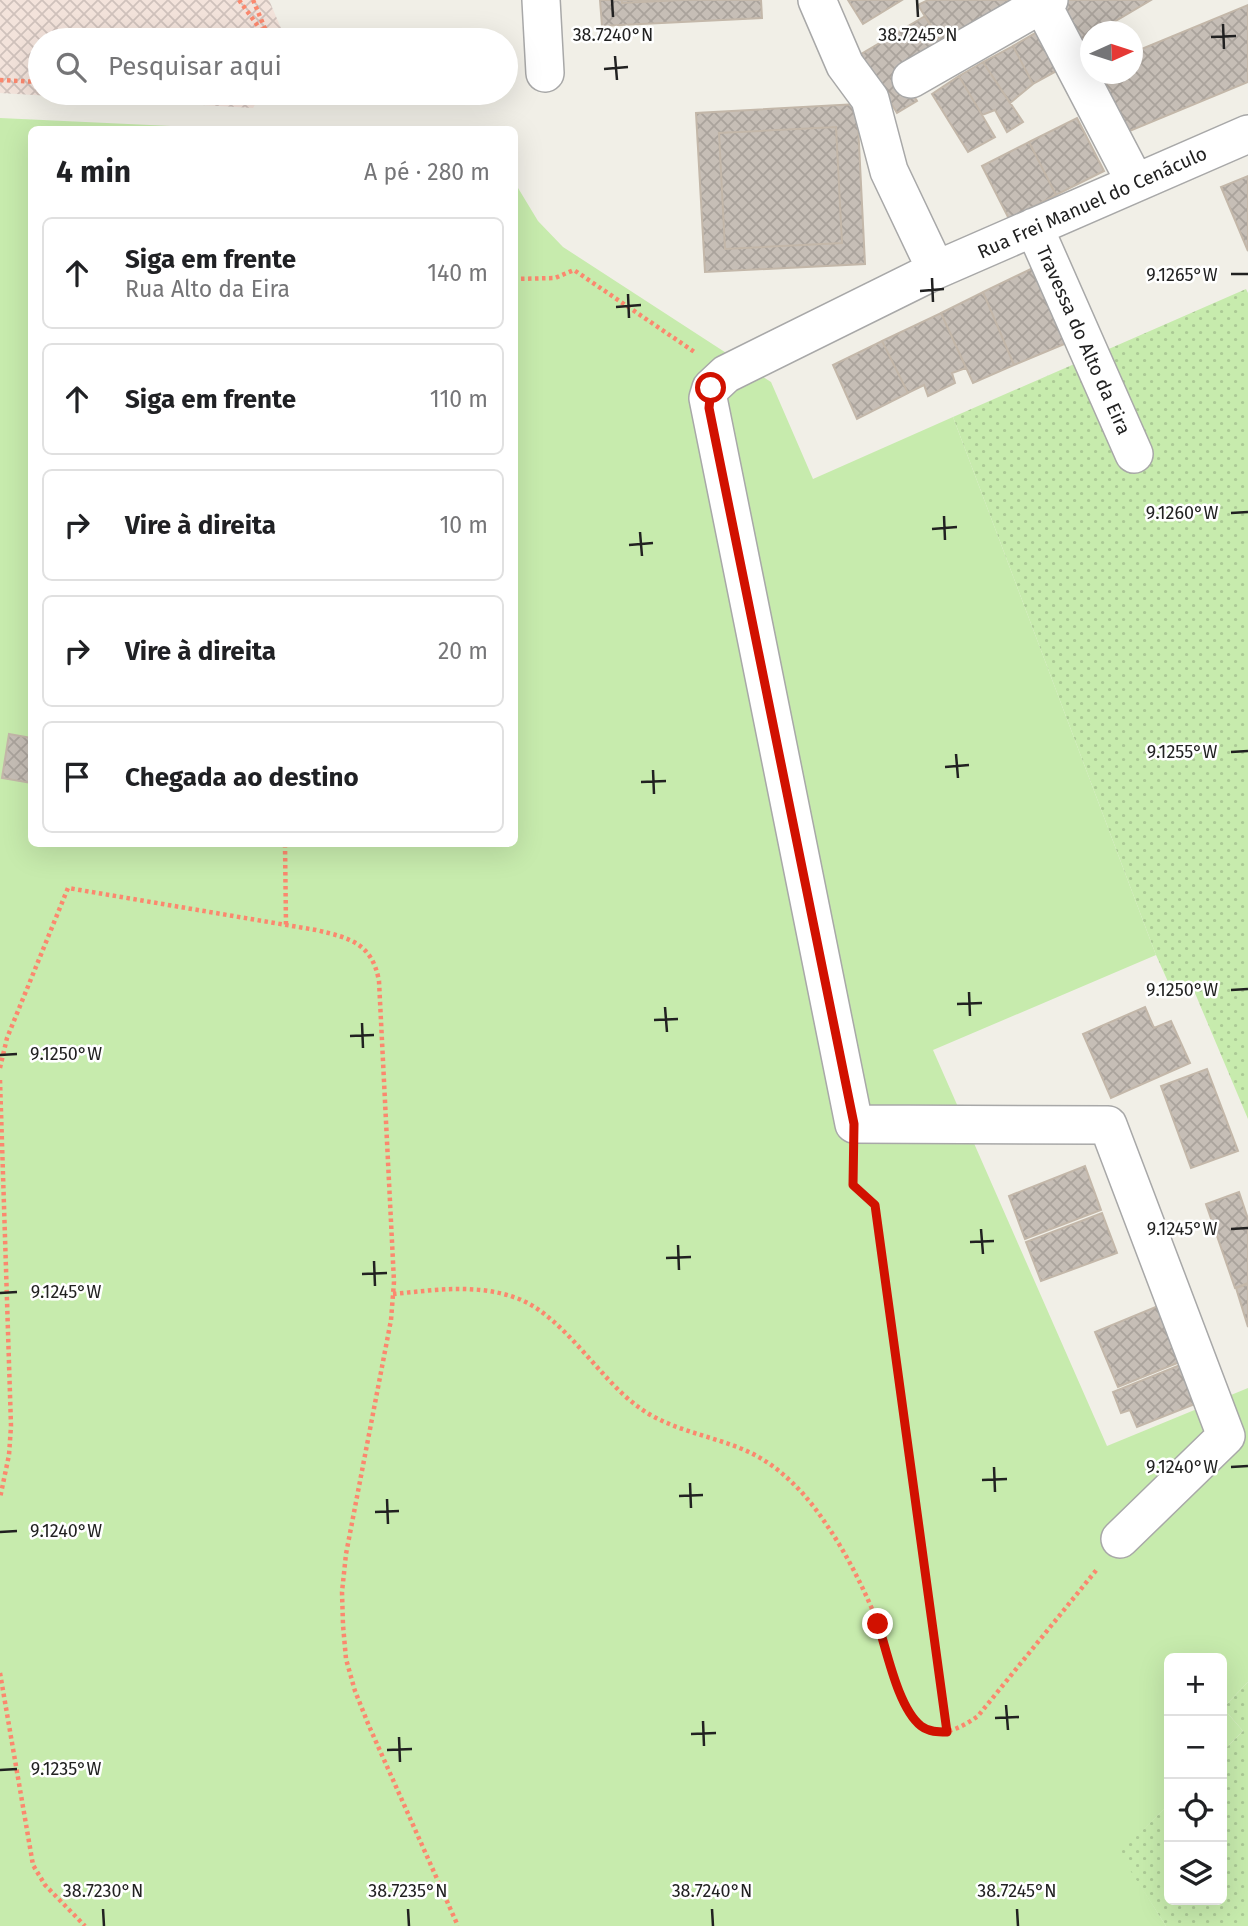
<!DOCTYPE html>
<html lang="pt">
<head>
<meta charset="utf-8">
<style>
	:root { --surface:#fff; --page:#f2f2f2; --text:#202124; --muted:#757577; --line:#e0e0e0 }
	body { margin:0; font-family:"Fira Sans",sans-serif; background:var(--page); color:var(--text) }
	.controls { position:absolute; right:21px; bottom:21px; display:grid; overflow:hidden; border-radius:10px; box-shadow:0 7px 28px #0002 }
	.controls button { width:63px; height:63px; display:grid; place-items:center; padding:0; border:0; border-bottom:2px solid var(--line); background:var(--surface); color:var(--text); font:35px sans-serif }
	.compass { position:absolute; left:1080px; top:21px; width:63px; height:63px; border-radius:50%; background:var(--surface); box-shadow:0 7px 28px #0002; rotate:87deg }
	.stop { position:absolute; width:21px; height:21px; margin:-16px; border:5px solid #d11100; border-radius:50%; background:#fff }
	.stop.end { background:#d11100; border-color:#fff; box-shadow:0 2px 7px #0008 }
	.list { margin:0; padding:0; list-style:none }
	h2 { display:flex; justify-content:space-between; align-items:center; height:91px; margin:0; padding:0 28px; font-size:30px }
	h2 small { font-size:23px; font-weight:400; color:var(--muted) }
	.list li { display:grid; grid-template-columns:46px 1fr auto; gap:21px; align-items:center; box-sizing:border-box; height:112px; margin:0 14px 14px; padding:0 14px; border:2px solid var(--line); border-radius:10px }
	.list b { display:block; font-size:26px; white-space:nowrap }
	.list p { margin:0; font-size:23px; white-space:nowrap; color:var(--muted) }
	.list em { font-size:23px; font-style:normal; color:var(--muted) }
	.icon { flex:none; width:38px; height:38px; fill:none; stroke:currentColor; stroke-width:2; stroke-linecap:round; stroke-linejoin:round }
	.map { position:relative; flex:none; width:1248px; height:1926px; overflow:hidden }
	.search { position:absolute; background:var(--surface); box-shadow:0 7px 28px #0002; left:28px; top:28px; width:490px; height:77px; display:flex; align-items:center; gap:18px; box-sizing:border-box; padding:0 24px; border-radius:38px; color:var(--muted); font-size:26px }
	.panel { position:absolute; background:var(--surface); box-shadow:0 7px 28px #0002; left:28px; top:126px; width:490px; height:721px; border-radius:10px }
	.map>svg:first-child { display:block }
</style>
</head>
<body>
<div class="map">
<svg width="1248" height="1926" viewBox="0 0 1248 1926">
	<defs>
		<pattern id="military-cross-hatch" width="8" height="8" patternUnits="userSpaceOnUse" patternTransform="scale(1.75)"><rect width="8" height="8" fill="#f3e3db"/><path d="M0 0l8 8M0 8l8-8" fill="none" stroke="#d0c2bc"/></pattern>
		<pattern id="garden-dots" width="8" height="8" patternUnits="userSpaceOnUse" patternTransform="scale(1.75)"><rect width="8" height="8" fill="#c7ebad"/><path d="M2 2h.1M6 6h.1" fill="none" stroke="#abc995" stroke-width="1.8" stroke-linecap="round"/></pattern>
		<pattern id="building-cross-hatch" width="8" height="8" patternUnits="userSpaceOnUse" patternTransform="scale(1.75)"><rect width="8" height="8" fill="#c6beb6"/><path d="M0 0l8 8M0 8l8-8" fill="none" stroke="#aaa39c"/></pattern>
	</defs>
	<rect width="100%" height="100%" fill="#f1efe7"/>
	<path fill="url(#military-cross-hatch)" d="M0,0H269L286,40H40V93H262L253,108L0,93Z"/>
	<path fill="#c7ebad" d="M0,118L235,129L32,130V844H514L515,183L538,221L563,247L771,382L813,479L953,417L1156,955L933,1050L1107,1446L1248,1388V1682L1223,1708L1243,1731L1222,1752V1658H1169V1804L1120,1853L1166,1926H0Z"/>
	<path fill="url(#garden-dots)" d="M1246,289L1248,293V1119L1192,986L1174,995L1156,955L953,417Z
		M1248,1682V1926H1166L1119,1853L1169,1804V1900H1222V1752L1243,1731L1223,1708Z"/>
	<path fill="url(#building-cross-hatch)" stroke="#c3b7a9" stroke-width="2" d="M600,0H761L762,18L602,26Z
		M622,0H682L622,3Z
		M848,0H902L863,24Z
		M928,0H1029L944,48L918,5Z
		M1059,0H1151L1097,32H1090V35L1082,40Z
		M1248,5V82L1120,135L1094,74H1132V53Z
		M925,16L944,48L901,75L917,101L897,113L861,54Z
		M1049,25L1071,63L1033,84L1013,46Z
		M1013,46L1033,84L1010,103L983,62Z
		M983,62L1023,122L1007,132L995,110L982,115L959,76Z
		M959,76L995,137L968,152L932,94Z
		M857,104L865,264L705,272L696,113Z
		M1077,118L1104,171L1056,195L1029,142Z
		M836,127L842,243L725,249L719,133Z
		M1029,142L1056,195L1009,219L982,166Z
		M1248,176V251L1221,187Z
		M1039,265L1074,340L1014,365L983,292Z
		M983,292L1014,365L973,383L941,313Z
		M941,313L966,368L952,373L955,383L928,396L924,385L908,393L882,341Z
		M882,341L908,393L857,419L833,365Z
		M9,734L32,738V783L2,778Z
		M1145,1007L1154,1028L1171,1021L1190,1063L1111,1098L1083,1034Z
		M1207,1069L1238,1151L1191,1168L1161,1086Z
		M1085,1166L1101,1210L1025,1239L1009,1196Z
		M1239,1192L1248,1219V1283L1235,1288L1206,1204Z
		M1102,1213L1117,1253L1041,1281L1026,1242Z
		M1248,1284V1327L1236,1288Z
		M1158,1306L1180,1362L1118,1387L1095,1332Z
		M1180,1365L1195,1404L1137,1427L1130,1410L1121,1413L1113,1392Z"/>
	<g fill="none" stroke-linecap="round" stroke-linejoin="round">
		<defs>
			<path id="minor" d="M541,0L545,73
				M817,0L845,65L870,99L889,171L936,270
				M1042,4L1135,182
				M911,79L1049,0
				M1034,227L1134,454
				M1120,1539L1226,1436L1108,1125L854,1124L708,398L711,388L726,374L936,270L1248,134"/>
		</defs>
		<use href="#minor" stroke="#a8a8a8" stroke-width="40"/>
		<path stroke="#fb886e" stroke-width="4.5" stroke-dasharray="3.5 3.5" stroke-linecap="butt" d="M239,0L268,40
			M253,0L269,38
			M0,80L40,82
			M514,279L555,278L574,270L696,353
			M285,844L286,925
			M0,1068L7,1038L68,888L316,930C350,938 372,943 379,981L394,1282L391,1320L346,1554L342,1592L343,1625L346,1659L355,1691L369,1726L458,1926
			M0,1080L11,1426L9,1455L0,1498
			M853,1160V1185L875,1205L947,1732
			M393,1294C436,1290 478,1283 519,1299C564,1317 598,1377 637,1406C670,1431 712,1435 749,1452C781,1467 807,1495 826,1524C847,1554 864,1589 878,1623C889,1652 896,1705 920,1725C939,1740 961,1728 978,1716L1098,1568
			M0,1673L33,1865L45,1885L85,1926"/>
		<use href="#minor" stroke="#fff" stroke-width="37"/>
	</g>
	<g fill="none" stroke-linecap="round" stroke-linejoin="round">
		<path stroke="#d11100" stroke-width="9" d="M711,388L709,408L854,1124L853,1185L875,1205L947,1732C938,1732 929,1732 921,1726C898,1708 887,1651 878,1624"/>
	</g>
	<path fill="none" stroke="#212121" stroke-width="2.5" d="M612,0L613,17M917,0L918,17M1223,24L1224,49M1211,37L1236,36M615,56L617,80M604,69L628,67M1231,274H1248M932,278L933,302M920,291L944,289M628,294L629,318M616,307L641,305M1231,513L1248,512M944,516L945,540M932,529L957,527M640,532L642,556M629,545L653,543M1231,752L1248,751M956,754L958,778M945,767L969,765M653,770L654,794M641,782L666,781M1231,990L1248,989M969,992L970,1016M957,1004L982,1003M665,1007L667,1032M654,1020L678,1019M362,1023L363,1048M350,1036L374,1035M0,1055L17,1054M981,1229L983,1254M1231,1229L1248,1228M970,1242L994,1241M678,1245L679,1270M666,1258L691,1257M374,1261L375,1286M362,1274L387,1273M0,1293L17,1292M994,1467L995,1492M1231,1467L1248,1466M982,1480L1007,1479M690,1483L691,1508M679,1496L703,1495M387,1499L388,1524M375,1512L399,1511M0,1532L17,1531M1006,1705L1008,1730M995,1718L1019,1717M703,1721L704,1746M691,1734L716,1733M399,1737L400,1762M387,1750L412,1749M0,1770L17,1769M103,1909L104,1926M408,1909L409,1926M712,1909L713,1926M1017,1909L1018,1926"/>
	<g text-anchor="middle" stroke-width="5" stroke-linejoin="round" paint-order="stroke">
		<g font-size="19" fill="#212121" stroke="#fff">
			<text transform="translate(1092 202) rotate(-24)" y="7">Rua Frei Manuel do Cenáculo</text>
			<text transform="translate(1084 340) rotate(66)" y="7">Travessa do Alto da Eira</text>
		</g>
	</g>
	<g font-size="18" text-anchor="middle" fill="#212121" stroke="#fff" stroke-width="5" stroke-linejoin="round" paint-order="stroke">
		<text x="613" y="41">38.7240°N</text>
		<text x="918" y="41">38.7245°N</text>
		<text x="1182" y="281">9.1265°W</text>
		<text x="1182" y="519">9.1260°W</text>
		<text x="1182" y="758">9.1255°W</text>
		<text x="1182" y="996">9.1250°W</text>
		<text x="66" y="1060">9.1250°W</text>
		<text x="1182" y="1235">9.1245°W</text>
		<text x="66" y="1298">9.1245°W</text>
		<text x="1182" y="1473">9.1240°W</text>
		<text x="66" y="1537">9.1240°W</text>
		<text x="66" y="1775">9.1235°W</text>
		<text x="103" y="1897">38.7230°N</text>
		<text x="408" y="1897">38.7235°N</text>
		<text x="712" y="1897">38.7240°N</text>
		<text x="1017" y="1897">38.7245°N</text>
	</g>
</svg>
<div class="controls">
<button>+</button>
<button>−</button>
<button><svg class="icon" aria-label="locate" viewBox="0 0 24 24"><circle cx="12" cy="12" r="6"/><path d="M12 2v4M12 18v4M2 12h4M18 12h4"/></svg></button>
<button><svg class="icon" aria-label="layers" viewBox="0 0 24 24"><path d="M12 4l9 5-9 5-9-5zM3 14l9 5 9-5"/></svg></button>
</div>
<svg class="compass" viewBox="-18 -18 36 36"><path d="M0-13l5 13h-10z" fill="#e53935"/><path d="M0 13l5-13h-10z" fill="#757577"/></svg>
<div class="stop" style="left:711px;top:388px"></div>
<div class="stop end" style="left:878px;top:1624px"></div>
<div class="search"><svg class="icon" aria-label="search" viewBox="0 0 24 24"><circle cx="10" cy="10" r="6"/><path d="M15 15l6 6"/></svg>Pesquisar aqui</div>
<section class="panel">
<h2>4 min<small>A pé · 280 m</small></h2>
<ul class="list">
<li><svg class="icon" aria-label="ahead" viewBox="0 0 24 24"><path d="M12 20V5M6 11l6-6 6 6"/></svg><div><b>Siga em frente</b><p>Rua Alto da Eira</p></div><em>140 m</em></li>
<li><svg class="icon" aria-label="ahead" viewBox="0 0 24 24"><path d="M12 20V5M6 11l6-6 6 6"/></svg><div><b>Siga em frente</b></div><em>110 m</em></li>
<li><svg class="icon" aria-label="right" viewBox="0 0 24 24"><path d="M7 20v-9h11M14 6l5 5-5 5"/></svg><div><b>Vire à direita</b></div><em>10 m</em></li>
<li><svg class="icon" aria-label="right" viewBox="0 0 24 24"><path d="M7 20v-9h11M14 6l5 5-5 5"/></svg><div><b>Vire à direita</b></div><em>20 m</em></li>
<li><svg class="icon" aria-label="arrive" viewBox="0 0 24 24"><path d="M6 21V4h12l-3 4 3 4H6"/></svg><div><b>Chegada ao destino</b></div></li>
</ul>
</section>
</div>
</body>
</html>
